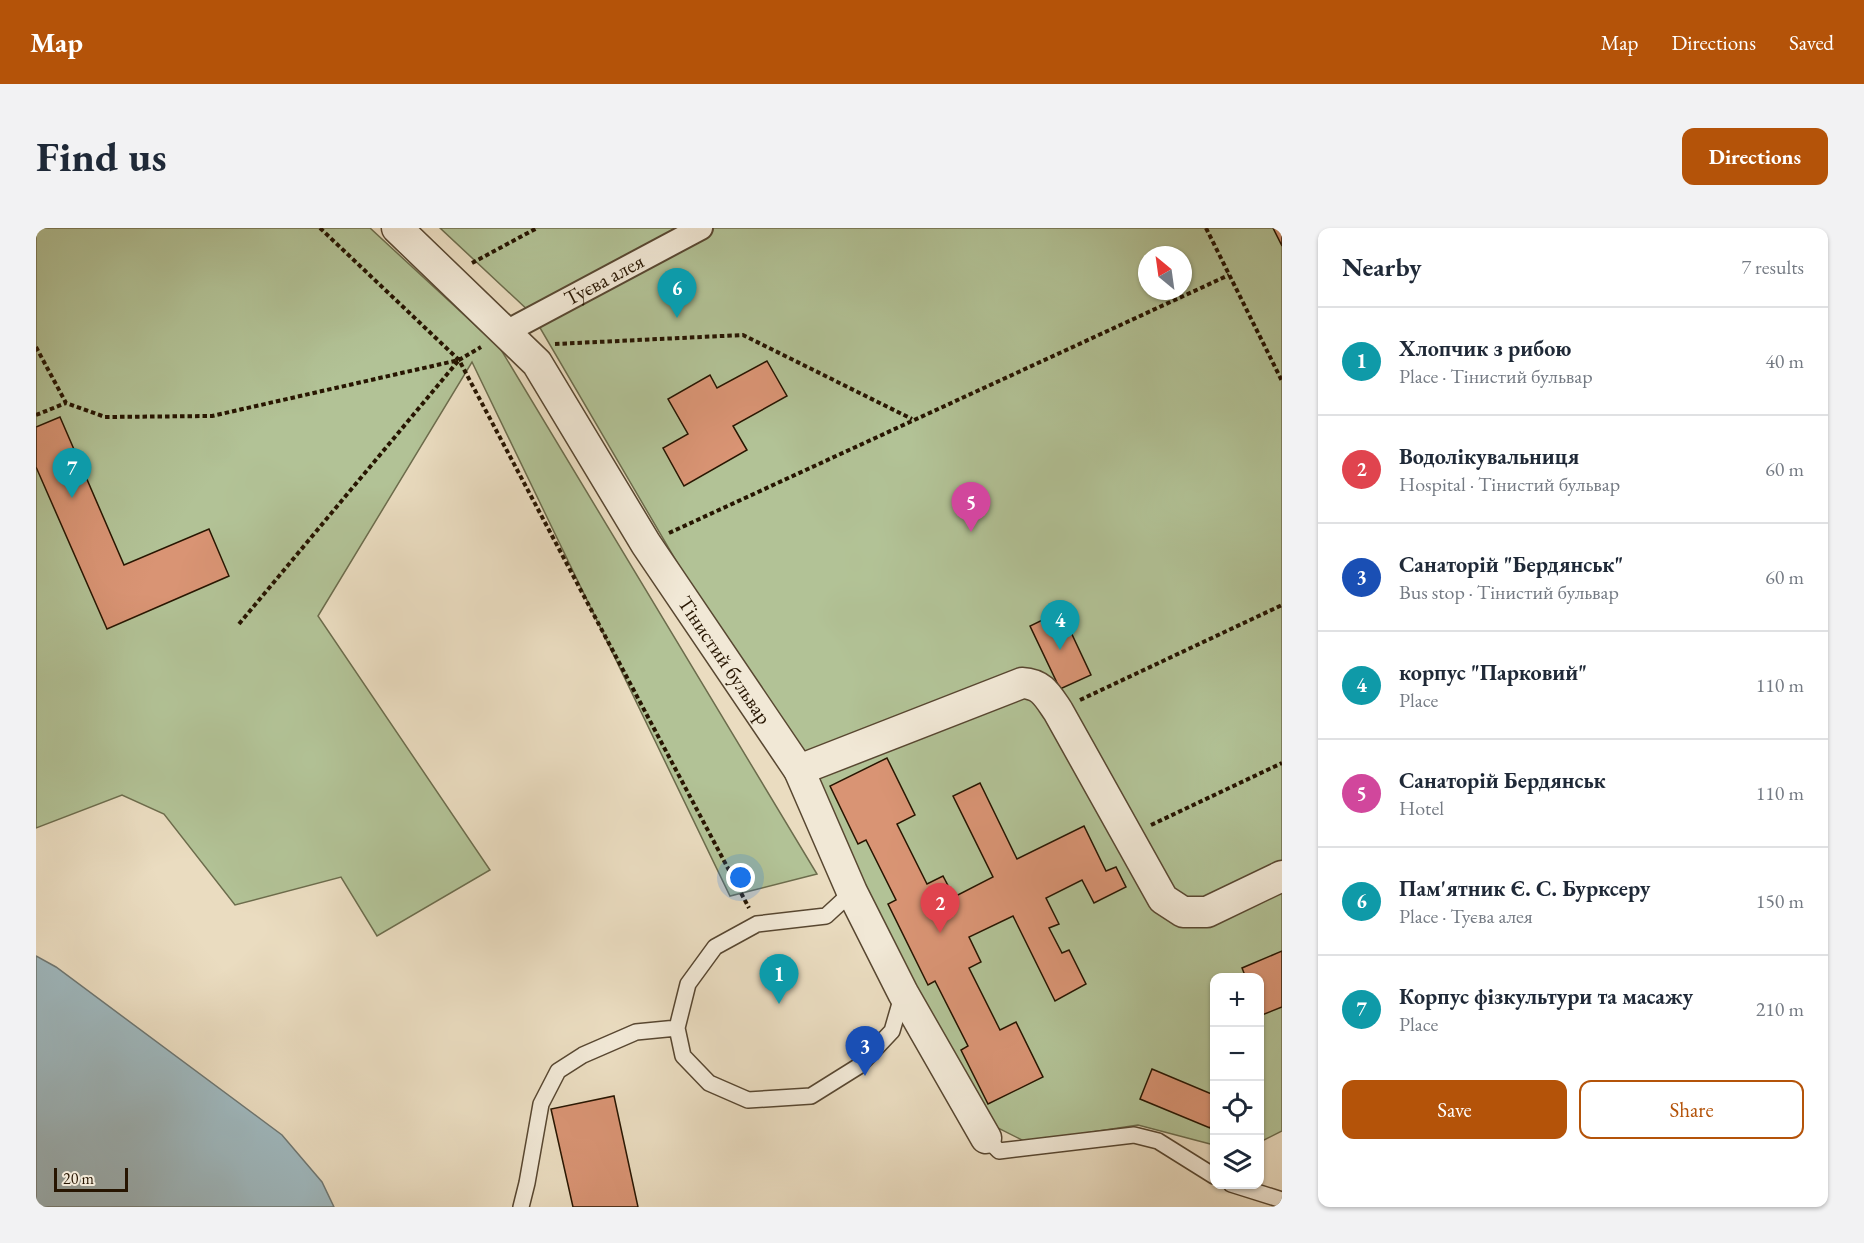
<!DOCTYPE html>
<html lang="en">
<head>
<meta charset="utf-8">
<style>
	:root { --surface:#fff; --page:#f2f2f3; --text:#1f2937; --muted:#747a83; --line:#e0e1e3; --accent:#b45309 }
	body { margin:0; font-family:"EB Garamond",serif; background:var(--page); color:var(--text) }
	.controls { position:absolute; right:18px; bottom:18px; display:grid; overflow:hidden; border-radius:12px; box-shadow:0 2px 4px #0004 }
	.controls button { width:54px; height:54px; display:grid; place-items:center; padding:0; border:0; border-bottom:2px solid var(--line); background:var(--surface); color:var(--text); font:30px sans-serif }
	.compass { position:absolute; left:1102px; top:18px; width:54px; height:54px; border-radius:50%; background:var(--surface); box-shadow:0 2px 4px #0004; rotate:331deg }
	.scale { position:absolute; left:18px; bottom:15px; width:74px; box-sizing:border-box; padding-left:6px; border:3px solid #271501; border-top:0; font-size:16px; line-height:21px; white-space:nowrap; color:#271501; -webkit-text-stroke:4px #f1e8d6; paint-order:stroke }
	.you { position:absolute; left:705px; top:650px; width:21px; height:21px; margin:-15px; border:4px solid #fff; border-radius:50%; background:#1a73e8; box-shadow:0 0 0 9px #1a73e833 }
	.badge { display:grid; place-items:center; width:39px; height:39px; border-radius:50%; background:var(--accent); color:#fff; font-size:20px; font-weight:700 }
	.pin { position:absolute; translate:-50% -50px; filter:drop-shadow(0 2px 3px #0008) }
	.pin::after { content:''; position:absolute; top:32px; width:21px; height:18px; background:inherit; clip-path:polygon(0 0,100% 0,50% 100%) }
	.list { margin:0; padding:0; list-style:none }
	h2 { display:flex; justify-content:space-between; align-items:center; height:78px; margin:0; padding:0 24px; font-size:26px }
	h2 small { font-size:20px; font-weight:400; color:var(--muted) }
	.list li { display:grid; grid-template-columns:39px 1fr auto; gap:18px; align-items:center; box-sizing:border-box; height:108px; padding:0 24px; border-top:2px solid var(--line) }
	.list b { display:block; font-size:22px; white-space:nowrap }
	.list p { margin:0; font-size:20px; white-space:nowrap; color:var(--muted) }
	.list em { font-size:20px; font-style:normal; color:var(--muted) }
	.actions { display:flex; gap:12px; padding:18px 24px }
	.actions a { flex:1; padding:14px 0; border:2px solid var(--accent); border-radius:12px; text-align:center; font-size:21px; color:var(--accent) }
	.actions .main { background:var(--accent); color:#fff }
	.icon { flex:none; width:33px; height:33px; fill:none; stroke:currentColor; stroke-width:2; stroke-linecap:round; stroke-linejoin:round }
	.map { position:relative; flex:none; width:1246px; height:979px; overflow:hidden; border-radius:12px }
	header { display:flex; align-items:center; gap:36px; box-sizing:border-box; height:84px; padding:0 30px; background:var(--accent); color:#fff }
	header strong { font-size:28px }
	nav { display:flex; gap:33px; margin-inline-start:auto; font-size:21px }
	.intro { display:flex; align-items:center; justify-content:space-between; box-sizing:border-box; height:144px; padding:0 36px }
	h1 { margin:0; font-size:42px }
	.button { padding:15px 27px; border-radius:12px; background:var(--accent); color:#fff; font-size:21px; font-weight:700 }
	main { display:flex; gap:36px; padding:0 36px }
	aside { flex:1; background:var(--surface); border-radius:12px; box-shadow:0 2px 4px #0004 }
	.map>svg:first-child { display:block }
</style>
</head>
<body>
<header>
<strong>Map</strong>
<nav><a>Map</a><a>Directions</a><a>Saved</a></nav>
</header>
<div class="intro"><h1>Find us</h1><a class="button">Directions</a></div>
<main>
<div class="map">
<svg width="1246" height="979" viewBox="0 0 1246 979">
	<rect width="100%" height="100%" fill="#eadcc0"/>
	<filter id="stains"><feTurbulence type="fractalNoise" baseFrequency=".00333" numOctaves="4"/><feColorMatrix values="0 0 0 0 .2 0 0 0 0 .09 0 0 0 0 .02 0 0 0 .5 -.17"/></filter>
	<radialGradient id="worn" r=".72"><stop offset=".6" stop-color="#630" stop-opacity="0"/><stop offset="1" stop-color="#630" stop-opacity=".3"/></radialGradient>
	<path fill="#b2c296" stroke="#6c6c4c" stroke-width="1.5" fill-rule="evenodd" d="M0,0H334L464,120L781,646L694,668L436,134L282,388L454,642L341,708L305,649L199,677L128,586L86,567L0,600Z
		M404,0H1246V903L1224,914V750H1178V917L1102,897L990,914L942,890L750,521L496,86ZM1111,27H1147V63H1111Z"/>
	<path fill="#9fb8be" stroke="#6f7772" stroke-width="1.5" d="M0,728L20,739L246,907L286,954L298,979H0Z"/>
	<path fill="#d99474" stroke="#271501" stroke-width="1.5" d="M1237,0H1246V18Z
		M731,133L751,168L697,198L711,222L648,258L627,220L652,206L632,171L674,147L681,160Z
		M24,189L88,337L173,301L193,348L71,401L0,239V199Z
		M1025,383L1055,447L1024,461L994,398Z
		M851,530L879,587L861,596L891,656L907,648L918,669L957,649L917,568L944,555L981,631L1048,598L1070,643L1080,639L1090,659L1058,675L1046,652L1010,670L1023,696L1013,700L1026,725L1033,722L1050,756L1019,773L977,688L933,709L945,734L933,740L964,802L980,794L1007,849L952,876L925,822L932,818L899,753L892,757L852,676L860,672L830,612L822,616L794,558Z
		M1246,723V779L1226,787L1224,780V750H1210L1206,740Z
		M1116,841L1178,867V888L1174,900L1104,871Z
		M578,868L602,979H537L515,881Z"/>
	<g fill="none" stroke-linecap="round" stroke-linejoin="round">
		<defs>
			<path id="service" d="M816,664L790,688L721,696L679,719L652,756L641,800L647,828L673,855L712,872L775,868L823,838L856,803L867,765
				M950,910L963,923L1098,907L1122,913L1178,948
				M1195,956L1246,972
				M485,979L491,955L505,876L522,843L547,827L600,804L641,800"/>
			<g id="pedestrian">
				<path id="s1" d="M470,104L665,0"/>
			</g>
			<g id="minor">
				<path id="s2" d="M361,0L501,135L610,316L763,542L816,664L867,765L950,910"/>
				<path d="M763,542L986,455C1006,456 1011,467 1022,483L1127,671L1147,684H1171L1246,648"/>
			</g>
		</defs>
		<use href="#service" stroke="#584731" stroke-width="18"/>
		<use href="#pedestrian" stroke="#584731" stroke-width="26"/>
		<use href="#minor" stroke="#584731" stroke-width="33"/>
		<path stroke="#271501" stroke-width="4" stroke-dasharray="4.5 3" stroke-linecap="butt" d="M284,0L423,132L713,680
			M1170,0L1246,153
			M436,35L501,0
			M519,116L707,107L876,191
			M0,119L30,175L69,189L176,188L423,132L445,119
			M0,187L30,175
			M633,305L1193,47
			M203,396L423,132
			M1044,472L1246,377
			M1115,597L1246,535"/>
		<use href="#service" stroke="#f1e8d6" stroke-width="15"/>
		<use href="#pedestrian" stroke="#f1e8d6" stroke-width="22"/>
		<use href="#minor" stroke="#f1e8d6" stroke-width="30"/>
	</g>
	<g text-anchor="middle" stroke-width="4.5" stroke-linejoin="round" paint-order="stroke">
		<g font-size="21" fill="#271501" stroke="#f1e8d6">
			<text dy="7" stroke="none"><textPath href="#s1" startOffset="111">Туєва алея</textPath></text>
			<text dy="7" stroke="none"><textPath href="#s2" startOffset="546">Тінистий бульвар</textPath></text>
		</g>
	</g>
	<rect width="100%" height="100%" filter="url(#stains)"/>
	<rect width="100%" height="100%" fill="url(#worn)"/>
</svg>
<div class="controls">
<button>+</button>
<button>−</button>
<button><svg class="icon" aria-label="locate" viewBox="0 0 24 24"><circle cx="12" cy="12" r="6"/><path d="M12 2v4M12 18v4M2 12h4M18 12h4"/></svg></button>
<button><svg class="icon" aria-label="layers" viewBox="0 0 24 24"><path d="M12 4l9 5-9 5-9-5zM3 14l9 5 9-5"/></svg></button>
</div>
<svg class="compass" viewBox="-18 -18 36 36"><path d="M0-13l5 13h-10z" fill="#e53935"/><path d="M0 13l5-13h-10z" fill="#747a83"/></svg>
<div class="scale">20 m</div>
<div class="you"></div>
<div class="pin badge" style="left:743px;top:776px;background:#0f9aa8">1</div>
<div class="pin badge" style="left:904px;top:705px;background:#e0444e">2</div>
<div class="pin badge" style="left:829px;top:848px;background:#1a4fb4">3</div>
<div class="pin badge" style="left:1024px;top:422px;background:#0f9aa8">4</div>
<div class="pin badge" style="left:935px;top:304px;background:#d1479c">5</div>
<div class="pin badge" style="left:641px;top:90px;background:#0f9aa8">6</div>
<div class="pin badge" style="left:36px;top:270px;background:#0f9aa8">7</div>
</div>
<aside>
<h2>Nearby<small>7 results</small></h2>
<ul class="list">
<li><span class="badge" style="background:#0f9aa8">1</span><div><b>Хлопчик з рибою</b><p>Place · Тінистий бульвар</p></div><em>40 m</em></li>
<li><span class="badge" style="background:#e0444e">2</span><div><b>Водолікувальниця</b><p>Hospital · Тінистий бульвар</p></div><em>60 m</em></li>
<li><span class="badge" style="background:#1a4fb4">3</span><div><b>Санаторій &quot;Бердянськ&quot;</b><p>Bus stop · Тінистий бульвар</p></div><em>60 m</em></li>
<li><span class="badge" style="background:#0f9aa8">4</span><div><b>корпус &quot;Парковий&quot;</b><p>Place</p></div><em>110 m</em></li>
<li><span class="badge" style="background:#d1479c">5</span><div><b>Санаторій Бердянськ</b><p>Hotel</p></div><em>110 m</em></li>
<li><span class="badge" style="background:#0f9aa8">6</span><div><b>Пам'ятник Є. С. Бурксеру</b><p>Place · Туєва алея</p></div><em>150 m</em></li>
<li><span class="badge" style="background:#0f9aa8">7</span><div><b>Корпус фізкультури та масажу</b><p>Place</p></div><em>210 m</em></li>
</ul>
<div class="actions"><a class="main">Save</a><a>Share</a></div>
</aside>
</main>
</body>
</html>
